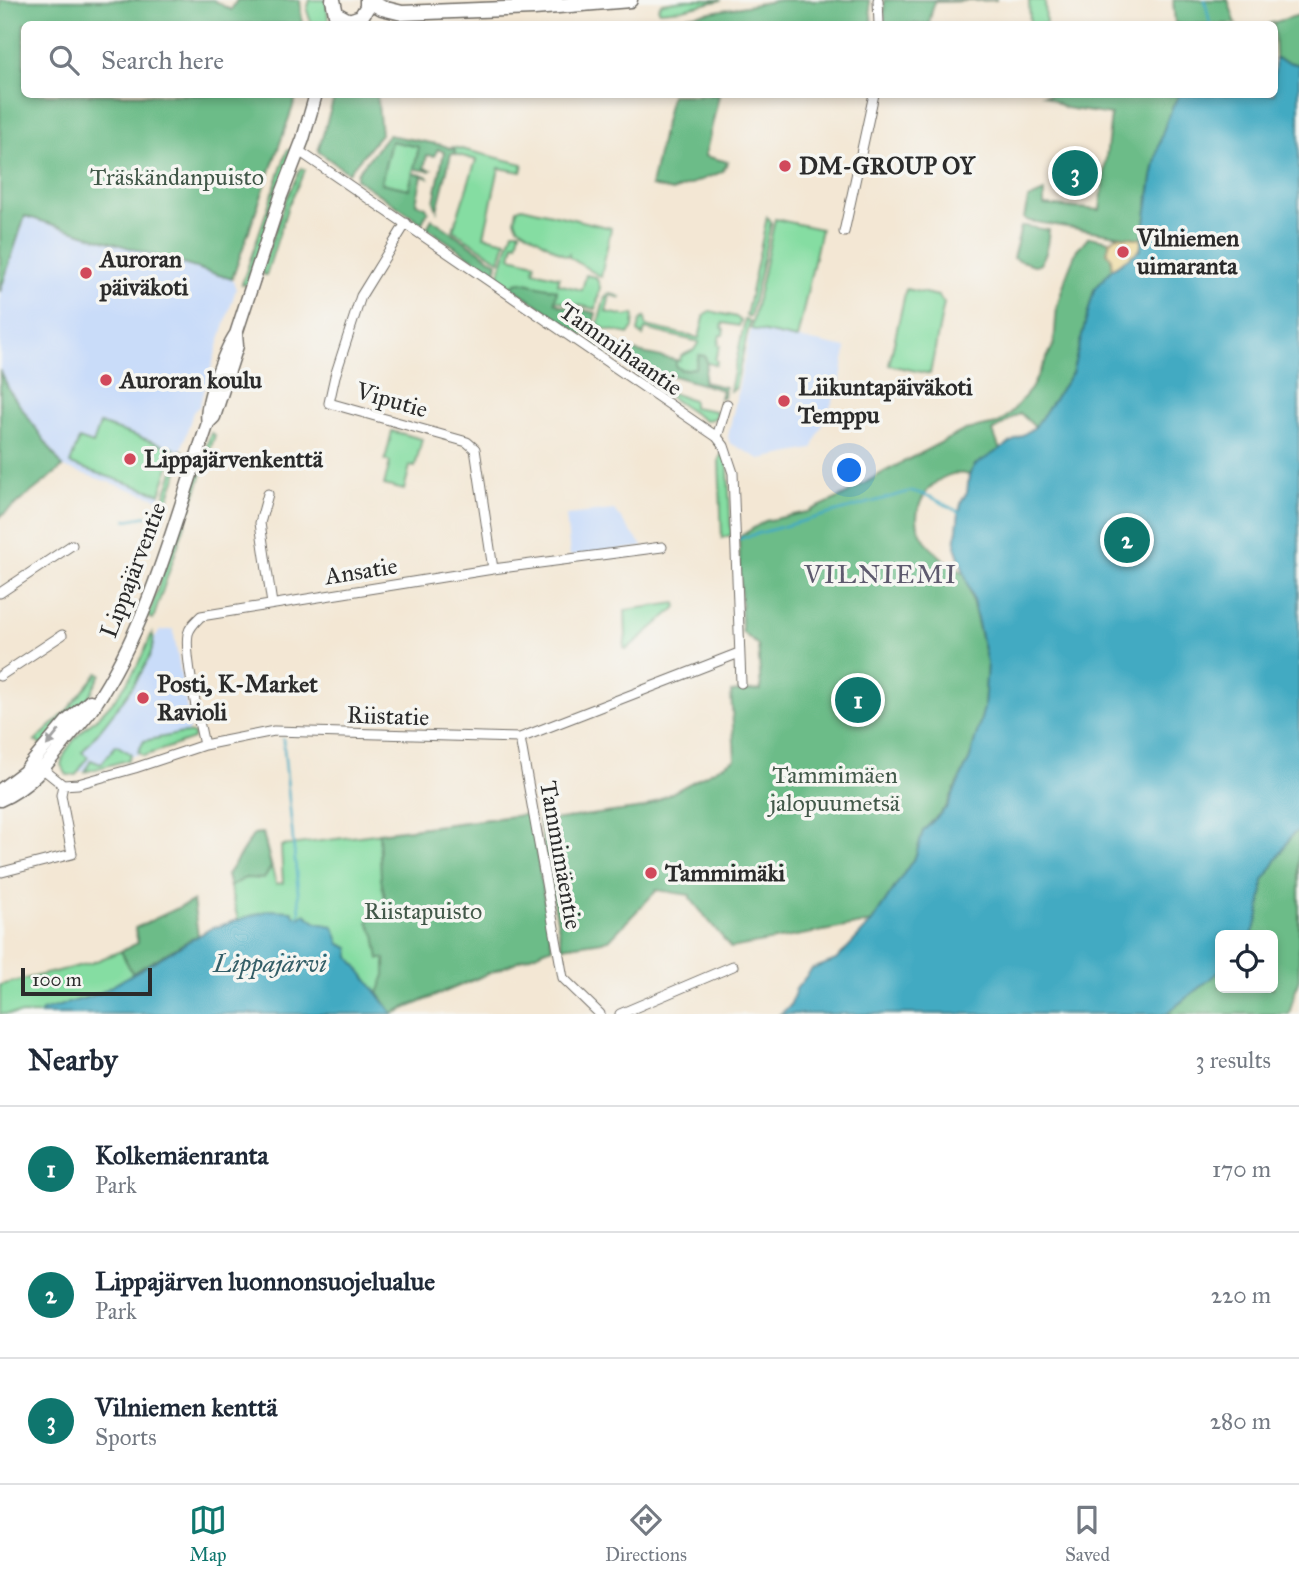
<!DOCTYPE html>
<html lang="en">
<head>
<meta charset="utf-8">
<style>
	:root { --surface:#fff; --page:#f2f2f3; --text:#1f2937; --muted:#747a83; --line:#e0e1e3; --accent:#0f766e }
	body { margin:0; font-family:"IM FELL Great Primer",serif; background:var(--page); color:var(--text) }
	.controls { position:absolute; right:21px; bottom:21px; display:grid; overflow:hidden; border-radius:10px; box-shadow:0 4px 10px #0003 }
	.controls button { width:63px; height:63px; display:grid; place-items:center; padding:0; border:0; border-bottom:2px solid var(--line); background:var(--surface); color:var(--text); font:35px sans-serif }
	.scale { position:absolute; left:21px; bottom:18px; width:131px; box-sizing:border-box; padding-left:7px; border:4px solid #2b2b2b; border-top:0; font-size:19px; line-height:24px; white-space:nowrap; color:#2b2b2b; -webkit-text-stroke:5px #f6f6f2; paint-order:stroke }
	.you { position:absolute; left:850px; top:471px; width:24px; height:24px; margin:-18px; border:5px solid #fff; border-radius:50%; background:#1a73e8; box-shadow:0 0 0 10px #1a73e833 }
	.badge { display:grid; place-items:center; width:46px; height:46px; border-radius:50%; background:var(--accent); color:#fff; font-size:23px; font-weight:700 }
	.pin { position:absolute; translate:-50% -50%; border:4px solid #fff; box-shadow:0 2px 7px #0006 }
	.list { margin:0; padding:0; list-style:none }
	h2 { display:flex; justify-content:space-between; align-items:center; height:91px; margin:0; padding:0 28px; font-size:30px }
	h2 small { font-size:23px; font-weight:400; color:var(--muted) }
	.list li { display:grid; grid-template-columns:46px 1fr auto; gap:21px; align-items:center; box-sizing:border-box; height:126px; padding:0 28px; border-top:2px solid var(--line) }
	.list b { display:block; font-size:26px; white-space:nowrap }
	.list p { margin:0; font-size:23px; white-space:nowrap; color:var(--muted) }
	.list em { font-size:23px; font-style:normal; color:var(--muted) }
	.icon { flex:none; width:38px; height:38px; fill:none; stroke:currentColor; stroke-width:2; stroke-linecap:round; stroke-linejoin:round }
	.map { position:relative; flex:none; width:1299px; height:1014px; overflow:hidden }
	.search { position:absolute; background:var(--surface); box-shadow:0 4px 10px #0003; left:21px; right:21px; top:21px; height:77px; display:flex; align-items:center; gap:18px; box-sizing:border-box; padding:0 24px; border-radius:10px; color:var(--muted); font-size:26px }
	.sheet { height:469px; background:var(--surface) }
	nav { display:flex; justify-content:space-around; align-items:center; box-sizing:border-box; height:98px; border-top:2px solid var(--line); background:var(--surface); font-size:19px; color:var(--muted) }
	nav a { display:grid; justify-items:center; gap:4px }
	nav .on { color:var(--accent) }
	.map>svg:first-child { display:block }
</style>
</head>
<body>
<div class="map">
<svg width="1299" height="1014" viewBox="0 0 1299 1014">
	<rect width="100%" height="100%" fill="#f6f6f2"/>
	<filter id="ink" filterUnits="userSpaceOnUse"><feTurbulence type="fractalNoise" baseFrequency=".0143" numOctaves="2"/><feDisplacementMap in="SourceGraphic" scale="14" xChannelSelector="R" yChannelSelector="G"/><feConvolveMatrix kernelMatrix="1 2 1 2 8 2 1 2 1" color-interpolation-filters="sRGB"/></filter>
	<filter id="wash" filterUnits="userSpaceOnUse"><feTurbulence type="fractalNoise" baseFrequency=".00686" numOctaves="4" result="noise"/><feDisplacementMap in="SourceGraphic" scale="28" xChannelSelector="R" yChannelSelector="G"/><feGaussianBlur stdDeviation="1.57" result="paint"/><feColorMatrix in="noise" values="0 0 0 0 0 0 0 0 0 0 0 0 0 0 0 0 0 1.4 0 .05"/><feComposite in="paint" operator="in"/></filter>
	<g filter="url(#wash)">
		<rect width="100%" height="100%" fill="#f3e7d4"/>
		<path fill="#c9dcf9" d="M25,216L232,279L236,289L199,406L193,412L181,451L175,449L159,499L63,467L9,390L0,370V292Z
			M751,329L846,348L840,384L812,449L760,459L730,443L728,437Z
			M614,510L643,547L570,556L566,515Z
			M173,629L190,727L182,741L73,774L65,756L124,689L159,631Z"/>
		<path fill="#85dda2" stroke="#588466" stroke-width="2" d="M310,0H326L329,24L311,23L307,10Z
			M685,0H722L683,9L660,11L658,8L662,3Z
			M1029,0H1045L1046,24H1030Z
			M391,141L419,147L409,189L381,183Z
			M296,147L247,285L242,284L287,151Z
			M453,147L523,164L521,172L499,168L484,236L506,241L500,261L453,230L476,160L455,154Z
			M301,168L305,170L288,206L266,275H264L262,271L285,202Z
			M522,207L611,228L601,277L569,257V254L567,256L564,255L518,226L515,220L517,209Z
			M767,217L771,223L750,317L746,316Z
			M775,219L821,229L797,339L751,329Z
			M513,231H520L517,244L514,243L511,257L535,263L534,271L559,277L558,284L582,290L586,275L596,277L600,287L596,309L555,300L557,291L513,285V288L498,277Z
			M906,289L938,296L944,303L930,374L889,365Z
			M610,293L622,298L610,295L606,312L627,316L634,314L633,328L629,334L605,329L598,324L605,297Z
			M710,311L736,317L741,321L739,326L723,323L722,328L724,329L723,335H720L718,345L720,346L715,359L717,361L716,365L707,363L705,357L695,368L682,370L675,367L676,360L680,361L681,356L694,350L699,342L645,329L643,336L638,332L640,321L645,317L646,326L699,338L705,314Z
			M745,320L750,321L735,389L730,391Z
			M668,392L693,400V407L716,411L715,418L705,421L667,395Z
			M100,424L175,449L160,494L70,464L79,439L93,444Z
			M392,431L422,439L415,467L410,466L404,490L384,485L390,462L385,460Z
			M211,433L215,435L153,619L148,617Z
			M180,450L185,452L163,513L160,510Z
			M723,452L728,467L731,535L722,538L719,459Z
			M676,603L677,607L627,649L624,648L626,635L625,610Z
			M152,633C164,656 98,732 82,752L88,757L76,775H67L61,765C65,742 90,725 106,709C126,688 142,659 152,633Z
			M98,673L101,674L89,697L43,746L35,741L64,714Z
			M183,733L194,734L193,739L144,756L138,752L144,741Z
			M116,745L131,754L128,760L85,772L91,760L101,764Z
			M530,814L552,947L393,1014H0V985L91,963L121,951L133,973L210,929L238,920L227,875L254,834L263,833L276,884L283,883L281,846Z"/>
		<path fill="#6cbc88" stroke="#4c745a" stroke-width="2" d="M0,0H213L231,10L237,0H300L302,24H24V94L297,95L232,279L25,216L0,292Z
			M780,0H869L872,24H685L687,16Z
			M884,0H997L934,2L929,24H885Z
			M1173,0H1228L1236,24H1175Z
			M1299,15V65L1275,58L1274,24H1268Z
			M335,95H377L381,134L348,173L318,151Z
			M671,95H719L705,156L728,162L722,172L673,191L651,186Z
			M1044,95H1179C1157,131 1148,197 1143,239L1029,221L1024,218L1028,199L1044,192V205L1100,210L1111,115L1066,108Z
			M388,135L442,145L455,150V154H451L437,210L434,202L444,152L438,149L434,156L427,155L424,168L431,170L429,171L414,169L419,147L391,141L381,183L409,189L413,173L426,176L427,177L422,176L416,203L426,207L428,211L422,223L356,179L357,173Z
			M432,219L497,263L495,272H493L427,228Z
			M1024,226L1049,230L1046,253L1040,264L1034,265L1013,258L1021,227Z
			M1089,237L1110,241L1107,253L1111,258L1112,269L1094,290L1072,373L1035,427L1020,413L993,431L1000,450L975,465L969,475C940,465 909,503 919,529C928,551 948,562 966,575L987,663L984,708L970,758L946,807L923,831L916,855L872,922L731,948L690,898V895L657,890L609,940L562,947L539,820H552L644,808L735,759L731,692L761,690L758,645L742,632L739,537L765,521L807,512L843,496L884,472L965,430L997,424L1009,415L1031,389L1054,344L1057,306L1068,271L1077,249Z
			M521,282L557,290L555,302L560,305L596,313L590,333L583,335L513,288L515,283Z
			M600,333L628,350L676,360V367L682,370L695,368L699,355L705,356L707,363L703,382L725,387L724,396L720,398L722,390L667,374L663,388L656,387L594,343V337Z
			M0,370L9,390L63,467L0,517Z
			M530,814L552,947L392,1013L378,993L385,975V959H379L375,935L368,922L385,898L381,879L379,833Z
			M1299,830V978L1289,1014H1166L1220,971V988H1273V935H1252L1259,915L1264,880L1292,835Z
			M263,833L271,867L264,879L245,878L230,887L227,875L254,834Z
			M193,901L198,935L132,973L121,951L138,943L135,928Z"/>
		<path fill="#eeda9e" stroke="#8c8264" stroke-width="2" d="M1118,236L1143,239L1140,250L1112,269L1111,258L1107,253L1110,241Z"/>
		<path fill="#42aac2" stroke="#366a76" stroke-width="2" d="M1275,58L1299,65V830L1292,835L1264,880L1259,915L1252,935H1220V971L1166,1014H780L790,1006L796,989L812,969L836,960L872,922L916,855L923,831L947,807L970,758L984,708L987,663L972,596L955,546L959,512L962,500L967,493L969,475L975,465L1035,427L1072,373L1094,290L1112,269L1140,250C1151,200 1152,140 1179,95L1274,94Z
			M269,910L292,911L297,919L305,914L317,923L333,926L340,944L349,948L350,957L393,1014H40L42,1011L98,994L210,929Z"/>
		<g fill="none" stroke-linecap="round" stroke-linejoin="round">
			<path stroke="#42aac2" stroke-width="2.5" d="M1205,0L1210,24
				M126,520L148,516
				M738,539L912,491L931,497L959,512
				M283,739L300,911L297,919"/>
		</g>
	</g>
	<g filter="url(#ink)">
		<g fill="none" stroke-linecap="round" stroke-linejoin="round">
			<defs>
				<path id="minor" d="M878,0L879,24
					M299,151L717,437L724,446L733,473L741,683
					M406,223L361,296L335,376L329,403L467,442L475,449L493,569
					M844,232L874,94
					M717,437L727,404
					M268,494L260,523L272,604
					M0,593L72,545
					M0,676L62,635
					M520,738L563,978L600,1014
					M204,745C199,722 184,654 188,634C190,626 195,622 201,616L493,569L662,547
					M38,765L63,785L78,784L135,768L204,745L274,731L520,738L739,653
					M2,872L72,854L61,795L63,785
					M620,1014L733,966"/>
				<path id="secondary" d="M208,423C203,407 225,350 236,334L281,196L303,139L316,94
					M0,790L24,772L67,721L90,701
					M0,800C28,788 46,766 63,744C73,731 85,719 94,706C151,621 175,518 208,423L214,417L237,346L236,334"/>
				<path id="primary" d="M333,0L336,14L349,21L361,17L367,7V0
					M367,0L382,8L402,13L534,8L630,0"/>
			</defs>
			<use href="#minor" stroke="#716d66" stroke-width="11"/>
			<use href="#secondary" stroke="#716d66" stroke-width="15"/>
			<use href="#primary" stroke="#716d66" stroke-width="17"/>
			<use href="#minor" stroke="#fff" stroke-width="9"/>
			<use href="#secondary" stroke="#fff" stroke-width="12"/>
			<use href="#primary" stroke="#fff" stroke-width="14"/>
		</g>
		<defs><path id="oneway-solid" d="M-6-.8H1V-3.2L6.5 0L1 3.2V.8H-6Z" transform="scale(1.75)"/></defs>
		<use fill="#a0a0a0" href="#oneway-solid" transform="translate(53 738) rotate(129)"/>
	</g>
	<g fill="#d1495b" stroke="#f6f6f2" stroke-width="2.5">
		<circle cx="785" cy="166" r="7"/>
		<circle cx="1123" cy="252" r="7"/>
		<circle cx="86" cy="273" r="7"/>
		<circle cx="106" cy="380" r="7"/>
		<circle cx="784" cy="401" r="7"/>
		<circle cx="130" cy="459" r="7"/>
		<circle cx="143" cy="698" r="7"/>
		<circle cx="651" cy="873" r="7"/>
	</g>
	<g text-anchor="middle" stroke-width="7" stroke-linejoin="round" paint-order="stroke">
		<g font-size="24" font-weight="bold" fill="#2b2b2b" stroke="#f6f6f2" text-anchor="start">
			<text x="799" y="174">DM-GROUP OY</text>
			<text x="1137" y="246">Vilniemen<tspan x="1137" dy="28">uimaranta</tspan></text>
			<text x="100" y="267">Auroran<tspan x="100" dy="28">päiväkoti</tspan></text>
			<text x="120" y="388">Auroran koulu</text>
			<text x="798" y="395">Liikuntapäiväkoti<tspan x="798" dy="28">Temppu</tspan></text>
			<text x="144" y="467">Lippajärvenkenttä</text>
			<text x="157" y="692">Posti, K-Market<tspan x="157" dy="28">Ravioli</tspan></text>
			<text x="665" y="881">Tammimäki</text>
		</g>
		<g font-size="24" fill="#425849" stroke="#f6f6f2">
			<text x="177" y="185">Träskändanpuisto</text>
			<text x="835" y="783">Tammimäen<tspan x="835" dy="28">jalopuumetsä</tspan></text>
			<text x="423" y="919">Riistapuisto</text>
		</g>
		<g font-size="24" fill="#2b2b2b" stroke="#f6f6f2">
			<text transform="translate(621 349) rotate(35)" y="8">Tammihaantie</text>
			<text transform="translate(392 400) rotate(16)" y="8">Viputie</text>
			<text transform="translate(133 570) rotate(-69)" y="8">Lippajärventie</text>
			<text transform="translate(361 571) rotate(-9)" y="8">Ansatie</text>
			<text transform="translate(388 716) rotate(2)" y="8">Riistatie</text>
			<text transform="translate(561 855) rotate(80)" y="8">Tammimäentie</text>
		</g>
		<g font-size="26" letter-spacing="2" fill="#5e5a6e" stroke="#f6f6f2">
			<text x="881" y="583">VILNIEMI</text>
		</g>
		<g font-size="26" font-style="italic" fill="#345e67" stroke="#f6f6f2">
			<text x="270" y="972">Lippajärvi</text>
		</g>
	</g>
</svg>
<div class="controls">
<button><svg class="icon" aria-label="locate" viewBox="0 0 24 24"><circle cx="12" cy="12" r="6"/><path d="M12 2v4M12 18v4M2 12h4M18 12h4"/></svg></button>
</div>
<div class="scale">100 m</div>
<div class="you"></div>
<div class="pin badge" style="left:858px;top:700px">1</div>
<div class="pin badge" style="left:1127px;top:540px">2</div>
<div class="pin badge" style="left:1075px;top:173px">3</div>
<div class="search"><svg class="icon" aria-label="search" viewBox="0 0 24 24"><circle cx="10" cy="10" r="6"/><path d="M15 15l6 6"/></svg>Search here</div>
</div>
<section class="sheet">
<h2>Nearby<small>3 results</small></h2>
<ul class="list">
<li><span class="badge">1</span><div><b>Kolkemäenranta</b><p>Park</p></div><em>170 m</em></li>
<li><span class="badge">2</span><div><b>Lippajärven luonnonsuojelualue</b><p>Park</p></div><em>220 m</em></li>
<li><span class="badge">3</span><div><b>Vilniemen kenttä</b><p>Sports</p></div><em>280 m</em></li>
</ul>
</section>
<nav>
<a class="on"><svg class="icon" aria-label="map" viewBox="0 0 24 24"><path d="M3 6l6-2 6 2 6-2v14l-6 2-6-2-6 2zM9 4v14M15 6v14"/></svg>Map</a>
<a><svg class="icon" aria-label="directions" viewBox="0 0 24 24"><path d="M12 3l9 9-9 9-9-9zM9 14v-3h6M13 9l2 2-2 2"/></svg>Directions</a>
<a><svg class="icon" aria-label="saved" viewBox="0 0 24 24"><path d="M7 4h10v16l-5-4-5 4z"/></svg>Saved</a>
</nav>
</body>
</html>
